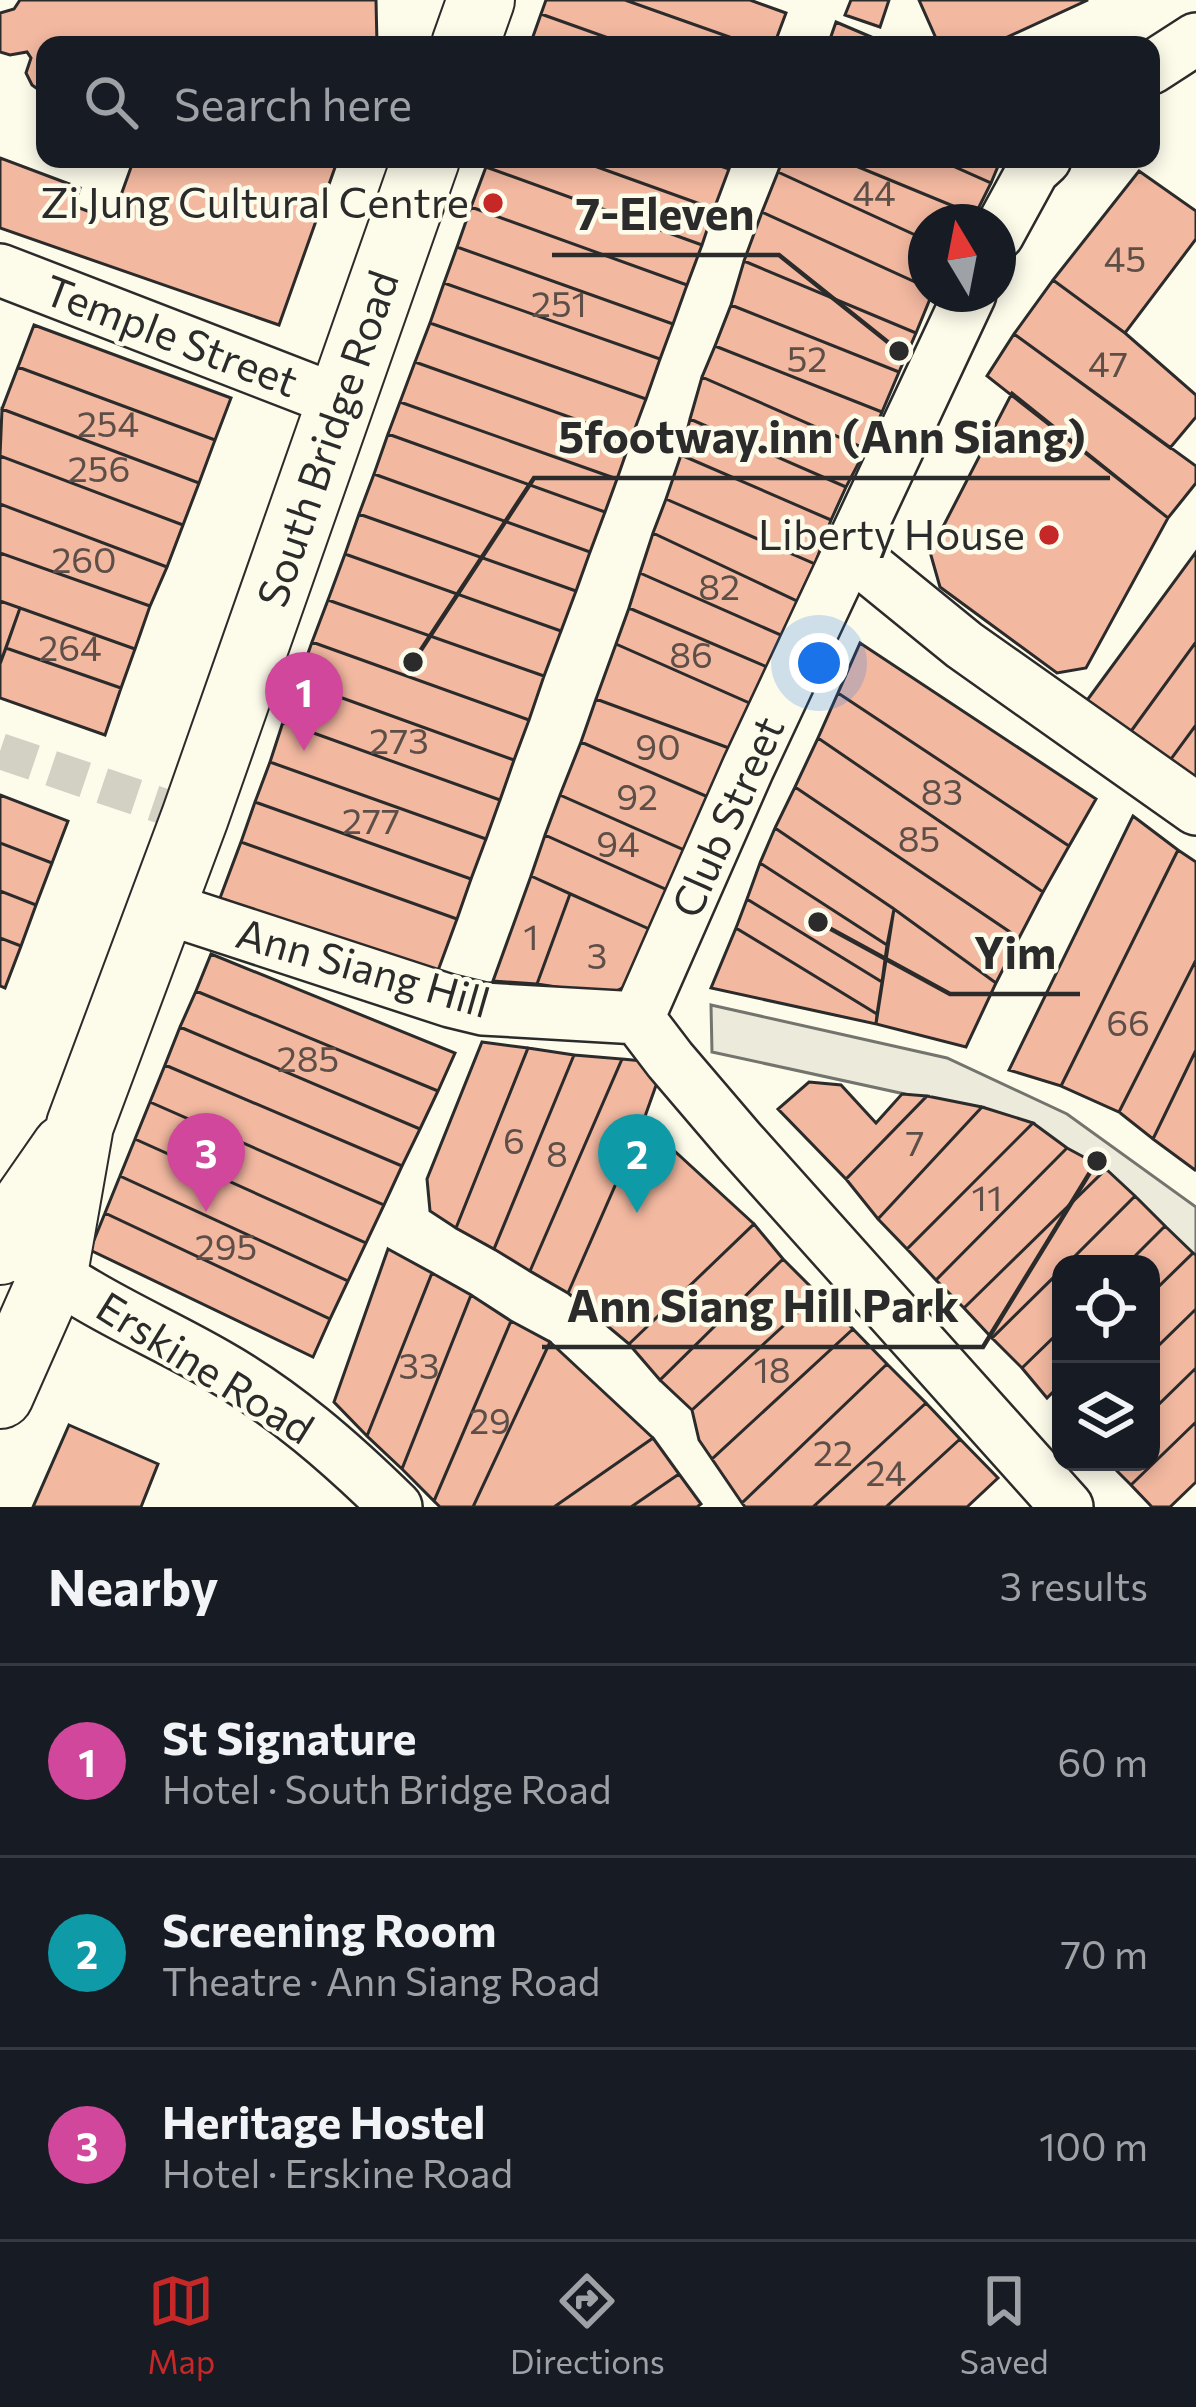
<!DOCTYPE html>
<html lang="en">
<head>
<meta charset="utf-8">
<style>
	:root { --surface:#171b24; --page:#242831; --text:#f1f3f6; --muted:#9ea1a6; --line:#363941; --accent:#c62828 }
	body { margin:0; font-family:Commissioner,sans-serif; background:var(--page); color:var(--text) }
	.controls { position:absolute; right:36px; bottom:36px; display:grid; overflow:hidden; border-radius:24px; box-shadow:0 6px 18px #0003 }
	.controls button { width:108px; height:108px; display:grid; place-items:center; padding:0; border:0; border-bottom:3px solid var(--line); background:var(--surface); color:var(--text); font:60px sans-serif }
	.compass { position:absolute; left:908px; top:204px; width:108px; height:108px; border-radius:50%; background:var(--surface); box-shadow:0 6px 18px #0003; rotate:350deg }
	.you { position:absolute; left:819px; top:663px; width:42px; height:42px; margin:-30px; border:9px solid #fff; border-radius:50%; background:#1a73e8; box-shadow:0 0 0 18px #1a73e833 }
	.badge { display:grid; place-items:center; width:78px; height:78px; border-radius:50%; background:var(--accent); color:#fff; font-size:39px; font-weight:700 }
	.pin { position:absolute; translate:-50% -99px; filter:drop-shadow(0 3px 6px #0008) }
	.pin::after { content:''; position:absolute; top:63px; width:42px; height:36px; background:inherit; clip-path:polygon(0 0,100% 0,50% 100%) }
	.list { margin:0; padding:0; list-style:none }
	h2 { display:flex; justify-content:space-between; align-items:center; height:156px; margin:0; padding:0 48px; font-size:51px }
	h2 small { font-size:39px; font-weight:400; color:var(--muted) }
	.list li { display:grid; grid-template-columns:78px 1fr auto; gap:36px; align-items:center; box-sizing:border-box; height:192px; padding:0 48px; border-top:3px solid var(--line) }
	.list b { display:block; font-size:45px; white-space:nowrap }
	.list p { margin:0; font-size:39px; white-space:nowrap; color:var(--muted) }
	.list em { font-size:39px; font-style:normal; color:var(--muted) }
	.icon { flex:none; width:66px; height:66px; fill:none; stroke:currentColor; stroke-width:2; stroke-linecap:round; stroke-linejoin:round }
	.map { position:relative; flex:none; width:1196px; height:1507px; overflow:hidden }
	.search { position:absolute; background:var(--surface); box-shadow:0 6px 18px #0003; left:36px; right:36px; top:36px; height:132px; display:flex; align-items:center; gap:30px; box-sizing:border-box; padding:0 42px; border-radius:24px; color:var(--muted); font-size:45px }
	.sheet { height:732px; background:var(--surface) }
	nav { display:flex; justify-content:space-around; align-items:center; box-sizing:border-box; height:168px; border-top:3px solid var(--line); background:var(--surface); font-size:33px; color:var(--muted) }
	nav a { display:grid; justify-items:center; gap:6px }
	nav .on { color:var(--accent) }
	.map>svg:first-child { display:block }
</style>
</head>
<body>
<div class="map">
<svg width="1196" height="1507" viewBox="0 0 1196 1507">
	<rect width="100%" height="100%" fill="#fdfbea"/>
	<path fill="#ecebdb" stroke="#74746e" stroke-width="3" d="M711,1005L947,1058L1067,1114L1196,1207V1256L992,1113L712,1052Z"/>
	<path fill="#f2b8a0" stroke="#2b2b2b" stroke-width="3" d="M20,0H376L377,45H45V90H39L32,85L26,73L31,58L27,52L10,55L0,52V13L14,9Z
		M546,0H625L752,45H628L541,14Z
		M625,0H750L786,13L774,45H752Z
		M851,0H889L880,27L845,15Z
		M919,0H1088L990,45H939Z
		M541,14L628,45H530Z
		M836,22L890,45H828Z
		M0,158L80,188L74,206L112,220L134,159H338L279,325L0,228Z
		M489,159H575L714,209L702,245L486,167Z
		M575,159H701L729,169L714,209Z
		M783,159H839L975,215L972,222H926V240L778,172Z
		M839,159H937L991,183L975,215Z
		M937,159H1001L991,183Z
		M486,167L702,245L687,285L471,207Z
		M1139,171L1196,211V239L1125,333L1053,280Z
		M778,172L926,240V287L762,212Z
		M471,207L687,285L673,324L457,247Z
		M762,212L926,287V294H932L916,333L744,261Z
		M457,247L673,324L660,359L444,283Z
		M744,261L916,333L899,372L731,305Z
		M1053,280L1125,333L1196,395V417L1170,448L1014,334Z
		M444,283L660,359L646,399L430,323Z
		M731,305L899,372L882,412L715,346Z
		M430,323L646,399L631,439L415,362Z
		M34,325L231,398L215,440L18,367Z
		M1014,334L1196,466V483L1168,518L987,376Z
		M715,346L882,412L866,449L702,377Z
		M415,362L631,439L617,479L400,402Z
		M18,367L215,440L199,483L2,409Z
		M702,377L866,449L846,487L690,419Z
		M1012,393L1168,518L1086,668L1057,673L940,587L930,552Z
		M400,402L617,479L605,512L388,434Z
		M2,409L199,483L183,525L0,456Z
		M690,419L846,487L831,520L681,455Z
		M388,434L605,512L590,552L374,474Z
		M681,455L831,520L815,564L666,499Z
		M0,456L183,525L167,567L0,504Z
		M374,474L590,552L576,591L359,514Z
		M666,499L815,564L797,601L653,533Z
		M0,504L167,567L150,606L0,553Z
		M359,514L576,591L561,631L345,554Z
		M653,533L797,601L783,636L640,573Z
		M1196,552V642L1121,745L1077,714Z
		M0,553L150,606L135,649L0,601Z
		M345,554L561,631L544,676L328,600Z
		M640,573L783,636L767,667L629,608Z
		M328,600L544,676L529,720L312,642Z
		M0,601L20,608L0,664Z
		M20,608L135,649L121,688L6,648Z
		M629,608L767,667L754,705L616,644Z
		M312,642L529,720L514,760L298,682Z
		M1196,642V725L1160,774L1121,745Z
		M860,643L1096,799L1069,846L838,693Z
		M616,644L754,705L737,751L596,699Z
		M6,648L121,688L105,735L0,698V664Z
		M298,682L514,760L500,800L283,722Z
		M838,693L1069,846L1043,892L818,738Z
		M596,699L737,751L715,800L581,742Z
		M283,722L500,800L486,839L270,762Z
		M1196,725V800L1160,774Z
		M818,738L1043,892L1019,938L795,787Z
		M581,742L715,800L691,853L560,795Z
		M270,762L486,839L471,879L255,802Z
		M795,787L1019,938L996,983L894,909L775,828Z
		M0,795L68,821L52,863L0,843Z
		M560,795L691,853L674,893L545,835Z
		M255,802L471,879L457,919L241,842Z
		M1133,816L1178,850L1061,1086L1009,1070Z
		M775,828L894,909L887,945L760,863Z
		M545,835L674,893L656,932L531,876Z
		M241,842L457,919L436,976L220,898Z
		M0,843L52,863L36,905L0,891Z
		M1178,850L1196,862V960L1119,1112L1061,1086Z
		M760,863L887,945L882,982L747,899Z
		M531,876L570,894L537,984L493,981Z
		M0,891L36,905L21,946L0,938Z
		M570,894L656,932L639,979L609,995L537,984Z
		M747,899L882,982L877,1014L736,928Z
		M894,909L996,983L966,1047L876,1024Z
		M736,928L877,1014L876,1024L711,988Z
		M0,938L21,946L5,988L0,986Z
		M211,954L455,1053L438,1091L196,991Z
		M1196,960V1050L1153,1139L1119,1112Z
		M196,991L438,1091L420,1129L180,1027Z
		M180,1027L420,1129L402,1166L165,1065Z
		M482,1042L528,1048L456,1228L430,1211L427,1179Z
		M528,1048L574,1055L494,1249L456,1228Z
		M1196,1050V1169L1195,1170L1153,1139Z
		M574,1055L622,1059L530,1271L494,1249Z
		M622,1059L664,1063L643,1122L568,1293L530,1271Z
		M165,1065L402,1166L384,1205L150,1102Z
		M809,1082L841,1085L876,1123L902,1094L927,1096L846,1179L778,1109Z
		M927,1096L982,1107L878,1219L846,1179Z
		M150,1102L384,1205L366,1243L135,1139Z
		M982,1107L1033,1123L907,1249L878,1219Z
		M643,1122L754,1224L629,1344L568,1293Z
		M1033,1123L1067,1148L936,1280L907,1249Z
		M135,1139L366,1243L348,1281L120,1176Z
		M1067,1148L1106,1169L964,1308L936,1280Z
		M1106,1169L1135,1196L1067,1264H1061V1270L992,1338L964,1308Z
		M120,1176L348,1281L330,1319L105,1213Z
		M1135,1196L1165,1226L1127,1264H1067Z
		M105,1213L330,1319L313,1357L90,1250Z
		M754,1224L783,1259L660,1380L629,1344Z
		M1165,1226L1193,1253L1151,1294V1264H1127Z
		M388,1249L432,1273L367,1436L334,1402Z
		M1193,1253L1196,1255V1309L1151,1353V1294Z
		M783,1259L818,1294L692,1410L660,1380Z
		M1061,1270V1330L1022,1368L992,1338Z
		M432,1273L471,1295L402,1469L367,1436Z
		M818,1294L853,1329L712,1459L699,1440L692,1410Z
		M471,1295L511,1321L434,1501L402,1469Z
		M1196,1309V1368L1151,1412V1353Z
		M511,1321L550,1342L473,1507H440L434,1501Z
		M853,1329L887,1364L742,1503L712,1459Z
		M1061,1330V1384L1047,1398L1022,1368Z
		M550,1342L653,1438L554,1507H473Z
		M887,1364L926,1403L813,1507H745L742,1503Z
		M1196,1368V1422L1131,1485L1108,1462H1151V1412Z
		M926,1403L960,1439L886,1507H813Z
		M1196,1422V1482L1170,1507H1152L1131,1485Z
		M69,1425L158,1464L141,1507H33Z
		M653,1438L679,1474L631,1507H554Z
		M960,1439L998,1478L967,1507H886Z
		M679,1474L701,1504L697,1507H631Z"/>
	<g fill="none" stroke-linecap="round" stroke-linejoin="round">
		<path stroke="#d3d1c4" stroke-width="36" stroke-dasharray="36 18" stroke-linecap="butt" d="M0,751L195,817"/>
		<defs>
			<path id="minor" d="M1151,68L1196,39
				M998,234L1033,170L1045,159
				M0,270L341,402
				M851,553L964,645L1196,809
				M163,905L181,913L450,1001L483,1009L638,1018
				M638,1018L748,768L970,294
				M638,1018L670,1060L740,1142L1067,1507
				M24,1257C46,1269 66,1283 87,1295C129,1320 174,1340 217,1365C284,1403 341,1453 396,1507"/>
			<path id="secondary" d="M465,45L481,0
				M0,1251L24,1207L65,1148
				M0,1395L54,1273L80,1125L195,817L426,159"/>
		</defs>
		<use href="#minor" stroke="#2b2b2b" stroke-width="56"/>
		<use href="#secondary" stroke="#2b2b2b" stroke-width="70"/>
		<use href="#minor" stroke="#fdfbea" stroke-width="51"/>
		<use href="#secondary" stroke="#fdfbea" stroke-width="66"/>
	</g>
	<g fill="#c62828" stroke="#fdfbea" stroke-width="4.5">
		<circle cx="493" cy="203" r="12"/>
		<circle cx="1049" cy="535" r="12"/>
	</g>
	<g text-anchor="middle" stroke-width="9" stroke-linejoin="round" paint-order="stroke">
		<g font-size="36" fill="#5d4e48">
			<text x="874" y="206">44</text>
			<text x="1125" y="272">45</text>
			<text x="559" y="317">251</text>
			<text x="807" y="372">52</text>
			<text x="1108" y="377">47</text>
			<text x="108" y="437">254</text>
			<text x="99" y="482">256</text>
			<text x="84" y="573">260</text>
			<text x="719" y="600">82</text>
			<text x="70" y="661">264</text>
			<text x="691" y="668">86</text>
			<text x="399" y="754">273</text>
			<text x="658" y="760">90</text>
			<text x="942" y="805">83</text>
			<text x="637" y="810">92</text>
			<text x="371" y="834">277</text>
			<text x="919" y="852">85</text>
			<text x="618" y="857">94</text>
			<text x="531" y="950">1</text>
			<text x="597" y="969">3</text>
			<text x="1128" y="1036">66</text>
			<text x="308" y="1072">285</text>
			<text x="514" y="1154">6</text>
			<text x="915" y="1156">7</text>
			<text x="557" y="1167">8</text>
			<text x="987" y="1211">11</text>
			<text x="226" y="1260">295</text>
			<text x="419" y="1379">33</text>
			<text x="772" y="1383">18</text>
			<text x="490" y="1434">29</text>
			<text x="833" y="1466">22</text>
			<text x="886" y="1486">24</text>
		</g>
		<g font-size="42" fill="#2b2b2b" stroke="#fdfbea" text-anchor="end">
			<text x="469" y="218">Zi Jung Cultural Centre</text>
			<text x="1025" y="550">Liberty House</text>
		</g>
		<g font-size="42" fill="#2b2b2b" stroke="#fdfbea">
			<text transform="translate(171 336) rotate(21)" y="15">Temple Street</text>
			<text transform="translate(328 439) rotate(-71)" y="15">South Bridge Road</text>
			<text transform="translate(728 817) rotate(-66)" y="15">Club Street</text>
			<text transform="translate(363 968) rotate(16)" y="15">Ann Siang Hill</text>
			<text transform="translate(205 1368) rotate(32)" y="15">Erskine Road</text>
		</g>
	</g>
	<path fill="none" stroke="#2b2b2b" stroke-width="4.5" d="M899 351L779 255H552M413 662L534 478H1110M818 922L950 994H1080M1097 1161L983 1347H542"/>
	<g fill="#2b2b2b" stroke="#fdfbea" stroke-width="4.5">
		<circle cx="899" cy="351" r="12"/>
		<circle cx="413" cy="662" r="12"/>
		<circle cx="818" cy="922" r="12"/>
		<circle cx="1097" cy="1161" r="12"/>
	</g>
	<g font-size="45" text-anchor="middle" font-weight="bold" fill="#2b2b2b" stroke="#fdfbea" stroke-width="9" stroke-linejoin="round" paint-order="stroke">
		<text x="665" y="230">7-Eleven</text>
		<text x="822" y="453">5footway.inn (Ann Siang)</text>
		<text x="1015" y="969">Yim</text>
		<text x="763" y="1322">Ann Siang Hill Park</text>
	</g>
</svg>
<div class="controls">
<button><svg class="icon" aria-label="locate" viewBox="0 0 24 24"><circle cx="12" cy="12" r="6"/><path d="M12 2v4M12 18v4M2 12h4M18 12h4"/></svg></button>
<button><svg class="icon" aria-label="layers" viewBox="0 0 24 24"><path d="M12 4l9 5-9 5-9-5zM3 14l9 5 9-5"/></svg></button>
</div>
<svg class="compass" viewBox="-18 -18 36 36"><path d="M0-13l5 13h-10z" fill="#e53935"/><path d="M0 13l5-13h-10z" fill="#9ea1a6"/></svg>
<div class="you"></div>
<div class="pin badge" style="left:304px;top:751px;background:#d1479c">1</div>
<div class="pin badge" style="left:637px;top:1213px;background:#0f9aa8">2</div>
<div class="pin badge" style="left:206px;top:1212px;background:#d1479c">3</div>
<div class="search"><svg class="icon" aria-label="search" viewBox="0 0 24 24"><circle cx="10" cy="10" r="6"/><path d="M15 15l6 6"/></svg>Search here</div>
</div>
<section class="sheet">
<h2>Nearby<small>3 results</small></h2>
<ul class="list">
<li><span class="badge" style="background:#d1479c">1</span><div><b>St Signature</b><p>Hotel · South Bridge Road</p></div><em>60 m</em></li>
<li><span class="badge" style="background:#0f9aa8">2</span><div><b>Screening Room</b><p>Theatre · Ann Siang Road</p></div><em>70 m</em></li>
<li><span class="badge" style="background:#d1479c">3</span><div><b>Heritage Hostel</b><p>Hotel · Erskine Road</p></div><em>100 m</em></li>
</ul>
</section>
<nav>
<a class="on"><svg class="icon" aria-label="map" viewBox="0 0 24 24"><path d="M3 6l6-2 6 2 6-2v14l-6 2-6-2-6 2zM9 4v14M15 6v14"/></svg>Map</a>
<a><svg class="icon" aria-label="directions" viewBox="0 0 24 24"><path d="M12 3l9 9-9 9-9-9zM9 14v-3h6M13 9l2 2-2 2"/></svg>Directions</a>
<a><svg class="icon" aria-label="saved" viewBox="0 0 24 24"><path d="M7 4h10v16l-5-4-5 4z"/></svg>Saved</a>
</nav>
</body>
</html>
